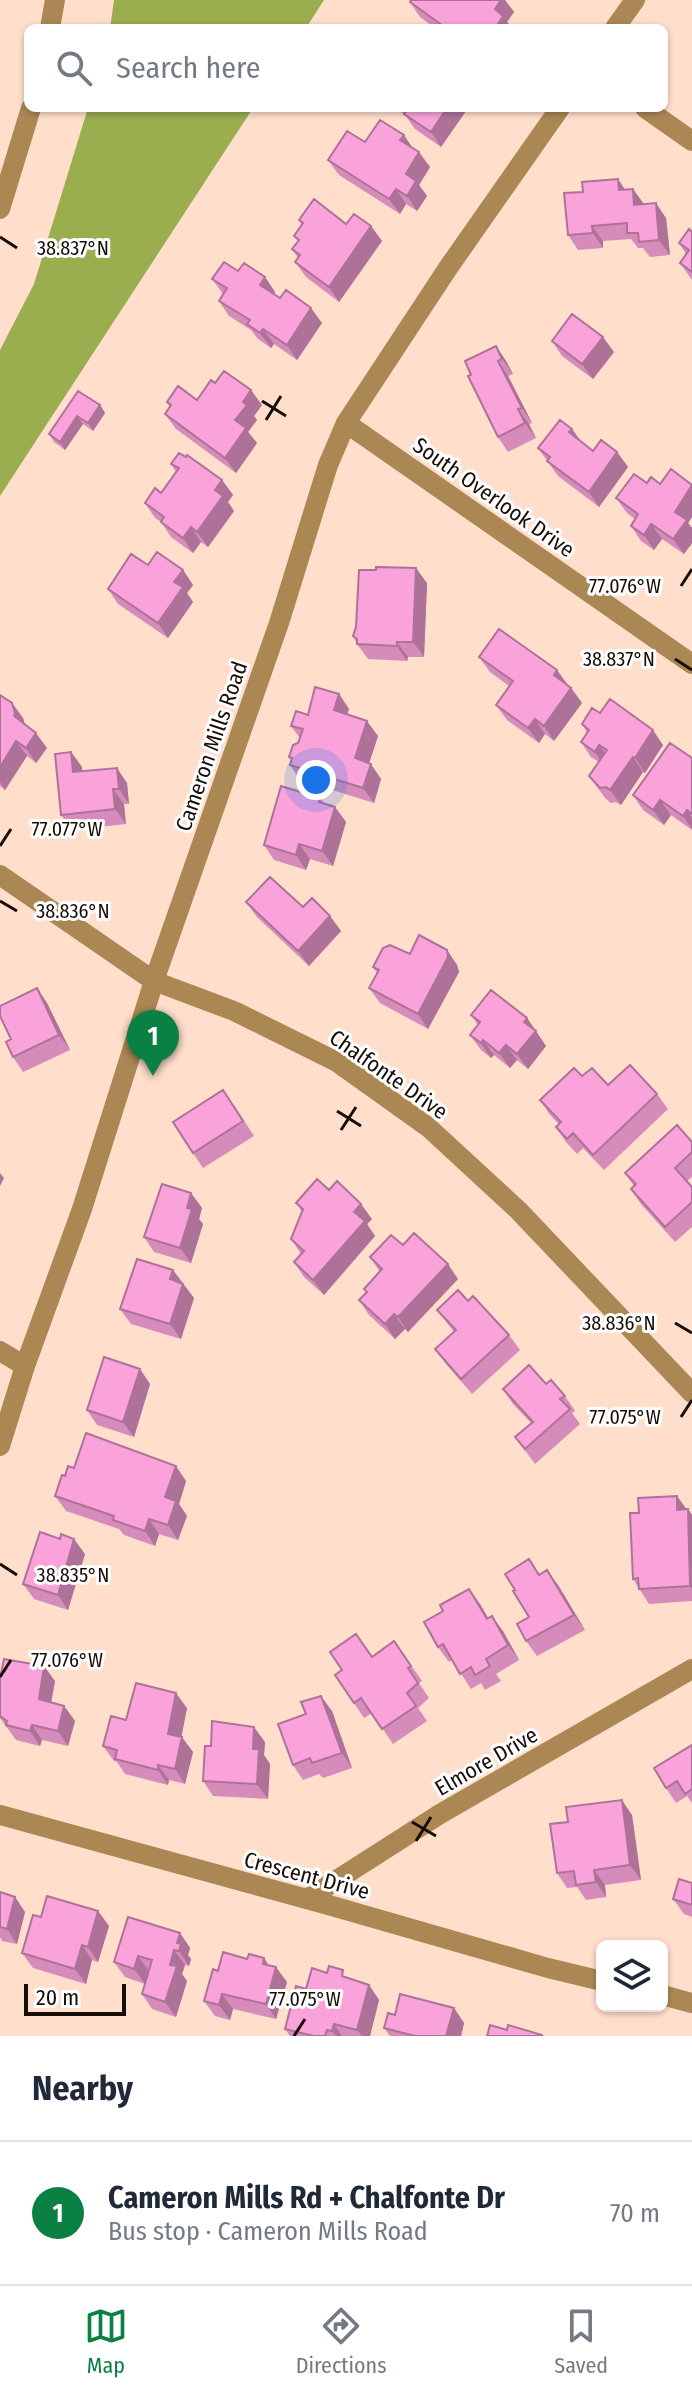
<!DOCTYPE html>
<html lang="en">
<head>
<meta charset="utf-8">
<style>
	:root { --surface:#fff; --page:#f6f6f7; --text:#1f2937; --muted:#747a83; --line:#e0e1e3; --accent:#0b8043 }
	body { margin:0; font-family:"Fira Sans Condensed",sans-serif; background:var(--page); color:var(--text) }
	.controls { position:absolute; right:24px; bottom:24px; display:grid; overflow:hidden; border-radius:12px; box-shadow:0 2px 6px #0004 }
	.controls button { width:72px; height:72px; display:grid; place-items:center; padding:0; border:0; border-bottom:2px solid var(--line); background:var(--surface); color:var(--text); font:40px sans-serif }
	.scale { position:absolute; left:24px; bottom:20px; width:102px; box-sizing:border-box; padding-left:8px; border:4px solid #170d07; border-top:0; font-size:22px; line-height:28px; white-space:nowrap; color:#170d07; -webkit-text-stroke:6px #fff; paint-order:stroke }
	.you { position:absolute; left:316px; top:780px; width:28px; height:28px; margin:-20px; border:6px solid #fff; border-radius:50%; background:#1a73e8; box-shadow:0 0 0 12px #1a73e833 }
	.badge { display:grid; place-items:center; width:52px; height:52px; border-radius:50%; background:var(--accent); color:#fff; font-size:26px; font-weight:700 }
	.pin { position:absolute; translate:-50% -66px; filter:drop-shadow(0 2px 4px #0008) }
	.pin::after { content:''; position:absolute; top:42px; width:28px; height:24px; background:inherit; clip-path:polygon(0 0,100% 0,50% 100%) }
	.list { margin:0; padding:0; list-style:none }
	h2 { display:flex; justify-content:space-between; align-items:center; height:104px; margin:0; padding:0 32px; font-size:34px }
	h2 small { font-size:26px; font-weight:400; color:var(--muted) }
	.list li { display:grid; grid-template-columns:52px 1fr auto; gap:24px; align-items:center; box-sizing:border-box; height:144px; padding:0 32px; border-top:2px solid var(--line) }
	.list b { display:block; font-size:30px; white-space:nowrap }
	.list p { margin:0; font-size:26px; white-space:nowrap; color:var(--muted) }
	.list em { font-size:26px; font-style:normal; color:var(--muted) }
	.icon { flex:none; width:44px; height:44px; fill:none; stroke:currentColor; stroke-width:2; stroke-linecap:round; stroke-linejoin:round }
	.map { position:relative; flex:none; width:692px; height:2036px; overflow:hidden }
	.search { position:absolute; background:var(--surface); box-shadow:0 2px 6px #0004; left:24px; right:24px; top:24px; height:88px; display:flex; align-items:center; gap:20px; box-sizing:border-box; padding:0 28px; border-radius:12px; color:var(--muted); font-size:30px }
	.sheet { height:248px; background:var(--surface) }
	nav { display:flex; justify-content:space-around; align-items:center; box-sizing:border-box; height:112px; border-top:2px solid var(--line); background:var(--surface); font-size:22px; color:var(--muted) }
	nav a { display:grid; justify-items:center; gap:4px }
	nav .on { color:var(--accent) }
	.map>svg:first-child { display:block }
</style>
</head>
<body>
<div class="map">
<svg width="692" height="2036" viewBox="0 0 692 2036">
	<rect width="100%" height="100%" fill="#ffdecb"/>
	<path fill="#9aad4f" d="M114,0H324L306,28H110Z
		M88,108H253L0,496V350L34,284Z"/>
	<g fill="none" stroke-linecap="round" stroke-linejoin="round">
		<path stroke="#ab8754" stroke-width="20" d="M50,28L55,0
			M615,28L635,0
			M645,108L692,141
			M0,209L31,108
			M346,423L692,664
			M0,875L154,981L234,1011L337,1062L428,1127L518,1210L692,1393
			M0,1351L25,1366
			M0,1446L25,1366L82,1209L154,981L279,623L328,465L346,423L448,268L560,108
			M0,1815L325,1904L548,1968L602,1981
			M307,1899L440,1814L692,1669
			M662,1995L692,2003"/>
	</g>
	<path fill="#d68cbb" d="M411,0H505L514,12L507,22L512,28H435L420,17L410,2Z
		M395,108H468L441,147L415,129L405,115Z
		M365,142L413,148L430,167L419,185L427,196L417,211L406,204L400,214L339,175L328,160Z
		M625,189L644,204L666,218L670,255L650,257L643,248H638L631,239L603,241V248L578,250L568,235Z
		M299,220L371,226L382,241L339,302L306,277L295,262L298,258L292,249L298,241L294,236L302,225Z
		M692,232V280L680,263L686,254L679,243Z
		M238,271L265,277L275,292L274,294L322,323L297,360L274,344L271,348L258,339L251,330L229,316L219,301L223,294L212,279Z
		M552,341L614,352L593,379L562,356Z
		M496,346L506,361L513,374L508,376L532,423L529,424L536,438L508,452L498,437L471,375Z
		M78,391L100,405L105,413L93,431L83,424L65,450L54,442L49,434Z
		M197,400L262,405L254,416L257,420L248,432L257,443L236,473L176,429L165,414L170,407L167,402Z
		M572,429L581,441L593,451L617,452L628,467L599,507L558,476L538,448Z
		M171,464L222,480L233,495L228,502L234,511L208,547L201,542L193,553L171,537L161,522L155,518L145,503L161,493L176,472Z
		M647,483L692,485V517L688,523L692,528V543L684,554L662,539L654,550L641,541L631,526L635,519L627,513L616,498Z
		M148,565L183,570L193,585L187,593L193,602L168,638L118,604L108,589Z
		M376,570L427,583L424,657H408L407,661L368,659L357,644L353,636Z
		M479,657L567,685L571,688L582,703L554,741L545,734L539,743L507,720L496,705L509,686L490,672Z
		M339,694L349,709L347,714L378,736L369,763L381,779L374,803L300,780L290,765L291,760L289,757L300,738L291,726Z
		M0,695L12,703L23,718L25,725L47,748L36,763L27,756L5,790L0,786Z
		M600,713L663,745L645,773L643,772L621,805L616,802L611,803L605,798L589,776L599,762L591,757L581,742L587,733L582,724Z
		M71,752L82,767V771L127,783L129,804H124L126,824L72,830L61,815Z
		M692,758V830L671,815L664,825L643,810L633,795Z
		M320,798L325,804L335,807L346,822L333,866L310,859L306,870L274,860L264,845Z
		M246,902L303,907L330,916L341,931L309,966L257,917Z
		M447,950L457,965L459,972L428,1029L380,1003L369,988L377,973L373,967L410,954Z
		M37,988L47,1003L70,1050L23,1072L13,1057L11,1039Z
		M471,1015L527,1018L546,1046L528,1069L517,1060L510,1068L494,1055L491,1058L481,1050L470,1035L478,1025Z
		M582,1076L608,1085L657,1094L668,1109L604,1170L583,1148L577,1154L566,1142L556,1127L559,1124L550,1115L540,1100Z
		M234,1105L254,1136L203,1168L193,1153Z
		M692,1142V1177L687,1181L692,1187V1227L675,1242L641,1204L631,1189L634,1186L625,1173Z
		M191,1193L202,1208L199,1219L203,1224L191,1263L154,1252L144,1237Z
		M296,1203L372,1219L367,1224L375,1236L324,1295L304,1277L294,1262L301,1254L291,1239L302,1212Z
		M403,1245L458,1279L408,1332L405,1329L395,1339L369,1315L359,1300L366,1292L364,1289L380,1272L370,1257Z
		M182,1283L194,1298L181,1339L131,1324L120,1309Z
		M468,1301L509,1335L520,1350L472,1394L446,1364L435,1349L454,1332L437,1310Z
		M140,1369L150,1384L134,1437L97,1425L87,1410Z
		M546,1384L565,1396L575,1411L572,1413L580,1424L535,1464L515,1437L531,1423L513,1404L503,1389Z
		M74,1468L186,1481L179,1504L187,1516L178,1540L159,1534L155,1546L124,1535L119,1529L66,1511L55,1496L65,1476Z
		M688,1509L692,1515V1601L649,1604L633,1579L639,1513Z
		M85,1554L68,1610L34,1599L23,1584Z
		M540,1575L558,1585L585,1630L537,1656L526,1641L529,1617Z
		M480,1604L488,1618L503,1631L519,1660L496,1674L501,1681L485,1690L481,1683L471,1689L452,1660L449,1662L438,1647Z
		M394,1641L422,1681L419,1683L429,1698L418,1708L427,1721L393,1744L372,1713L364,1718L354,1703L372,1656Z
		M0,1678L55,1681L51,1703L64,1706L75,1721L68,1746L42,1740L40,1746L16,1740L0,1718Z
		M187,1708L181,1737L193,1752L185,1784L169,1780L168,1785L125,1774L117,1762L114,1761L103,1746L126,1720Z
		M332,1711L352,1768L323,1778L319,1774L303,1780L293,1765Z
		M265,1742L264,1755L270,1764L268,1799L213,1796L203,1781L211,1746Z
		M692,1745V1803L687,1796L676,1803L666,1788Z
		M632,1815L641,1880L605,1885L606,1897L586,1900L577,1887L567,1888L557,1873Z
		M692,1883V1917L684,1914L673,1899Z
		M0,1892L15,1897L25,1912L17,1944L2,1941L0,1937Z
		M98,1911L109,1926L98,1962L92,1960L86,1984L33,1968L22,1953L41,1917Z
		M180,1933L190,1948L188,1955L191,1959L189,1966L185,1965L182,1974L187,1981L176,2017L152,2009L142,1994L145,1984L125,1977L114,1962Z
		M270,1965L287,1982L276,2019L233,2009L230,2020L215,2016L204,2001L218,1971Z
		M349,1979L369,1985L379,2000L370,2036H290L285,2029L306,1989Z
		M454,2008L464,2023L461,2036H390L384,2028L395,2015Z"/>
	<path fill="#ae7299" d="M501,0H505L514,12L507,22L512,28H496L495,9Z
		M447,108H468L441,147L431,132Z
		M404,135L414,150L400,140Z
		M419,152L430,167L419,185L427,196L417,211L407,196L406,174Z
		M618,179L628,194L619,190Z
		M396,189L406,204L400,214L389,199Z
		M633,189L644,204L645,220L634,205Z
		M656,203L666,218L670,255L659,240Z
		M371,226L382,241L339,302L329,287Z
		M592,226L603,241V248L593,233Z
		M265,277L275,292L270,300L260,285Z
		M311,308L322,323L297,360L287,345Z
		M263,329L274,344L271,348L260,333Z
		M603,337L614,352L593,379L582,364Z
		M496,346L506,361L513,374L502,359Z
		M498,361L508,376L532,423L522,408Z
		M251,390L262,405L254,416L257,420L248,432L257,443L236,473L225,458L235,420L243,402Z
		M100,405L105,413L93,431L88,423Z
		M518,409L529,424L536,438L525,423Z
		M77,416L83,424L65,450L60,442Z
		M572,429L582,444L569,432Z
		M617,452L628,467L599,507L589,492Z
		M222,480L233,495L228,502L234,511L208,547L197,532L215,490Z
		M692,486V517L688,523L692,528V543L684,554L673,539L675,512Z
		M651,524L662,539L654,550L644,535Z
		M191,527L201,542L193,553L183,538Z
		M416,568L427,583L424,657L413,642Z
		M183,570L193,585L187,593L193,602L168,638L158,623L174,582Z
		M397,642L408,657L407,661L397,646Z
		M557,670L568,685L554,675Z
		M571,688L582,703L554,741L544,726Z
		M339,694L349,709L344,725L334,710Z
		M12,703L23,718L26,728L14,716Z
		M535,719L545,734L539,743L528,728Z
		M367,721L378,736L366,773L355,758Z
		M653,730L663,745L645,773L635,758Z
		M36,733L47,748L36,763L26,748Z
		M16,741L27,756L5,790L0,782V767Z
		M599,745L610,760L605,767L595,752Z
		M71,752L82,767L84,787L73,772Z
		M633,757L643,772L621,805L610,790Z
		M371,764L381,779L374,803L363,788Z
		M117,768L127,783L129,804L119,789Z
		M113,789L124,804L126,824L115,809Z
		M660,800L671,815L664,825L653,810Z
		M335,807L346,822L333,866L322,851Z
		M687,810L692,818V829L683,816Z
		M299,844L310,859L306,870L296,855Z
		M330,916L341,931L309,966L298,951Z
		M447,950L457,965L459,972L428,1029L418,1014Z
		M37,988L47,1003L70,1050L59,1035Z
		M527,1018L546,1046L528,1069L517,1054L524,1022Z
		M483,1040L494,1055L491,1058L481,1043Z
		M506,1045L517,1060L510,1068L499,1053Z
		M0,1173L4,1178L0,1186Z
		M191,1193L202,1208L199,1219L203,1224L191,1263L180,1248L187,1208Z
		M361,1204L372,1219L367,1224L375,1236L324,1295L313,1280L354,1212Z
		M448,1264L458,1279L408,1332L398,1317Z
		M173,1270L194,1298L181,1339L170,1324V1279Z
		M394,1314L405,1329L395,1339L385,1324Z
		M140,1369L150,1384L134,1437L123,1422Z
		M176,1466L186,1481L179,1504L187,1516L178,1540L168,1525L165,1497Z
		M677,1496L688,1511L677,1510Z
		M688,1509L692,1515V1589L690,1586Z
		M149,1519L159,1534L155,1546L145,1531Z
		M74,1539L85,1554L68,1610L58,1595Z
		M547,1570L558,1585L585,1630L574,1615Z
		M469,1589L480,1604L497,1634L487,1619Z
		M492,1616L503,1631L519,1660L508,1645Z
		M44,1666L55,1681L49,1714L39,1699Z
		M176,1693L187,1708L179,1749L168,1734Z
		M321,1696L332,1711L352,1768L342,1753Z
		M64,1706L75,1721L68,1746L58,1731Z
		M32,1725L42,1740L40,1746L30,1731Z
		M254,1727L265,1742L264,1755L270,1764L268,1799L257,1784L253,1749Z
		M182,1737L193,1752L185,1784L175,1769Z
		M158,1765L169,1780L168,1785L158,1770Z
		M622,1800L632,1815L641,1880L630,1865Z
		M594,1870L605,1885L606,1897L596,1882Z
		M15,1897L25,1912L17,1944L7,1929Z
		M98,1911L109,1926L98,1962L88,1947Z
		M180,1933L190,1948L188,1955L191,1959L189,1966L179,1951L177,1943Z
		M82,1945L92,1960L86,1984L75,1969Z
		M174,1950L185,1965L182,1974L187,1981L176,2017L165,2002L170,1965Z
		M138,1956L149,1971L145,1984L134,1969Z
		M264,1958L274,1973L276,1967L287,1982L276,2019L266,2004L263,1964Z
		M369,1985L379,2000L370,2036H362L357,2030Z
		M222,1994L233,2009L230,2020L219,2005Z
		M454,2008L464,2023L461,2036H446Z
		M334,2024L342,2036H336L332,2031Z"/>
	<path fill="#f9a3da" stroke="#ae7299" stroke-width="2" d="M411,0H501L495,9L503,16L496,27L498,28H446L410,2Z
		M407,108H447L431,132L404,114L408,109Z
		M380,120L404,135L400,140L419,152L406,174L416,181L407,196L396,189L389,199L328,160L347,131L365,142Z
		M618,179L619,190L633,189L634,205L656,203L659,240L639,242L638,233H627V223L592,226L593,233L568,235L564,193L583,192L582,182Z
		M314,199L346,224L354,214L371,226L329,287L295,262L300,255L292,249L299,240L294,236L303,223L299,220Z
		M689,229L692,232V272L680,263L689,250L679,243Z
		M224,262L238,271L244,263L265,277L260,285L280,298L286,290L311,308L287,345L263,329L260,333L247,324L250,320L219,301L227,288L212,279Z
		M572,314L603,337L582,364L552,341Z
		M496,346L502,359L498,361L522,408L518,409L525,423L498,437L468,376L471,375L465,361Z
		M224,371L251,390L243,402L247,405L235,420L246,428L225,458L165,414L171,405L167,402L178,386L197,400L211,380L215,383Z
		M78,391L100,405L88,423L77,416L60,442L49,434Z
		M560,420L572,429L569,432L593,451L601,440L617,452L589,492L547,461L550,457L538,448Z
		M179,453L186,457L187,455L222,480L215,490L223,496L197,532L191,527L183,538L161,522L164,517L145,503L155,488L161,493L179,468L171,464Z
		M671,469L692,485L675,512L687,520L673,539L651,524L644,535L631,526L638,514L616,498L634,474L647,483L651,477L660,484Z
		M157,552L183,570L174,582L183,587L158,623L108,589L131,554L148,565Z
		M376,567L416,568L413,642H397V646L357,644V639L353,636L356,627L359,570H376Z
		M499,629L557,670L554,675L571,688L544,726L535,719L528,728L496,705L513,681L479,657Z
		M315,687L339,694L334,710L367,721L355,758L371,764L363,788L290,765L292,758L289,757L293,745L298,743L303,729L291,726L296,711L308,715Z
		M0,695L12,703L15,713L14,716L36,733L26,748L16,741L0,767Z
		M610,699L653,730L635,758L633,757L610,790L606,787L600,788L589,776L607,750L599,745L595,752L581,742L589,730L582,724L592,708L600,713Z
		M670,743L692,758V814L687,810L683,816L660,800L653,810L633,795Z
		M71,752L73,772L117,768L119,789H113L115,809L61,815L55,754Z
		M281,786L320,798L319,802L335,807L322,851L299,844L296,855L264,845Z
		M270,877L303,907L312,898L330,916L298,951L246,902Z
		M419,935L447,950L448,957L418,1014L369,988L379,970L373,967L383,948L390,945L410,954Z
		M37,988L59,1035L13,1057L6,1042L11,1039L0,1016V1006Z
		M491,990L527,1018L524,1022L536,1031L517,1054L506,1045L499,1053L483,1040L481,1043L470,1035L480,1022L471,1015Z
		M630,1065L657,1094L593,1155L573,1133L567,1139L556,1127L561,1122L540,1100L574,1068L582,1076L592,1068L608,1085Z
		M223,1090L243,1121L193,1153L173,1122Z
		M677,1125L692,1142V1152L675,1168L692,1187V1202L665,1227L631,1189L636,1184L625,1173Z
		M317,1179L329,1190L337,1181L361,1204L354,1212L365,1221L313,1280L294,1262L304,1251L291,1239L303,1209L296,1203Z
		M162,1184L191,1193L187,1208L192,1209L180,1248L144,1237Z
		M414,1233L448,1264L398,1317L394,1314L385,1324L359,1300L367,1292L364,1289L382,1269L370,1257L391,1235L403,1245Z
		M137,1259L173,1270L170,1279L183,1284L170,1324L120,1309Z
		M458,1290L468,1301L473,1296L509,1335L461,1379L435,1349L456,1330L437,1310Z
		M104,1357L140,1369L123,1422L87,1410Z
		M529,1365L546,1384L551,1380L565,1396L560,1399L570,1409L525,1449L515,1437L533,1422L503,1389Z
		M86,1433L176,1466L165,1497L176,1501L168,1525L149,1519L145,1531L113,1520L114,1516L55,1496L62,1475L65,1476L68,1466L74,1468Z
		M677,1496V1510L688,1509L690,1586L639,1589L638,1578L633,1579L630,1513H639L638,1498Z
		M40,1532L60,1539L61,1534L74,1539L58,1595L23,1584Z
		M529,1559L539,1575L547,1570L574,1615L526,1641L517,1624L529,1617L513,1591L515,1590L505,1574Z
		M469,1589L487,1619L492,1616L508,1645L486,1659L490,1666L475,1675L471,1667L460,1674L443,1644L438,1647L424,1622L443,1611L440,1605Z
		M356,1634L372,1657L394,1641L411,1666L408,1668L418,1683L407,1693L416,1706L382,1729L361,1698L354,1703L335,1675L342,1670L330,1652Z
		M4,1659L44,1666L39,1699L64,1706L58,1731L32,1725L30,1731L6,1725L7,1721L0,1716V1678Z
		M136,1683L176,1693L168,1734L182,1737L175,1769L158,1765V1770L115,1759L117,1750L103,1746L111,1716L126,1720Z
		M321,1696L342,1753L312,1763L310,1758L293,1765L278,1724L306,1714L301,1702Z
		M212,1721L254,1727L253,1749H259L257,1784L203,1781L205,1746H211Z
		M692,1745V1789L685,1794L677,1781L666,1788L654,1768Z
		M622,1800L630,1865L594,1870L596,1882L576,1885L574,1871L557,1873L550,1824L568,1822L566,1807Z
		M679,1879L692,1883V1905L673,1899Z
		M0,1892L15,1897L7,1929L0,1927Z
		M47,1896L98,1911L88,1947L82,1945L75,1969L22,1953L33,1915L41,1917Z
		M128,1917L180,1933L177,1943L181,1944L179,1951L174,1950L170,1965L177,1966L165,2002L142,1994L152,1960L138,1956L134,1969L114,1962Z
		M223,1952L247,1959L249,1954L264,1958L263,1964L276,1967L266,2004L222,1994L219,2005L204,2001L213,1969L218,1971Z
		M329,1966L343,1970L342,1976L369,1985L357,2030L334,2024L332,2031L327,2030L325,2036H314L285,2029L296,1986L306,1989L312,1968L327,1973Z
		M400,1994L454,2008L446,2036H415L384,2028L388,2013L395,2015Z
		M490,2025L507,2030L508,2025L542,2035V2036H487Z"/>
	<path fill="none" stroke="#170d07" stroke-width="3" d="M0,237L17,248M262,401L286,416M266,420L281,396M681,586L692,569M675,659L692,670M0,846L11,829M0,901L17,911M337,1111L361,1126M341,1130L356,1107M675,1323L692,1333M681,1417L692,1400M0,1564L17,1575M0,1677L11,1660M412,1822L436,1836M416,1841L431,1817M294,2036L305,2019"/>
	<g text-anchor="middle" stroke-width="6" stroke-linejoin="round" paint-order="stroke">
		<g font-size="22" fill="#170d07" stroke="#fff">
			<text transform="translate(494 497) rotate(35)" y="8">South Overlook Drive</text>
			<text transform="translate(211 746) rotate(-71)" y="8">Cameron Mills Road</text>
			<text transform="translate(389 1074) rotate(35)" y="8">Chalfonte Drive</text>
			<text transform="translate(486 1761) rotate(-30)" y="8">Elmore Drive</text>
			<text transform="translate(307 1875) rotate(15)" y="8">Crescent Drive</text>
		</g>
	</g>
	<g font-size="20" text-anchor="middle" fill="#170d07" stroke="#fff" stroke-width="6" stroke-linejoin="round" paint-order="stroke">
		<text x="73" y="255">38.837°N</text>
		<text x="625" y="593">77.076°W</text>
		<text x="619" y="666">38.837°N</text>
		<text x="67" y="836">77.077°W</text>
		<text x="73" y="918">38.836°N</text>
		<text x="619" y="1330">38.836°N</text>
		<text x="625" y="1424">77.075°W</text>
		<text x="73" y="1582">38.835°N</text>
		<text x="67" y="1667">77.076°W</text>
		<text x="305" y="2006">77.075°W</text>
	</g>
</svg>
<div class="controls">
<button><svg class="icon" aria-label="layers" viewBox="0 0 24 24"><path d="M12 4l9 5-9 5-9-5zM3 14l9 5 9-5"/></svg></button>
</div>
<div class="scale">20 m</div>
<div class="you"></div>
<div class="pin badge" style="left:153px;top:1076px">1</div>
<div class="search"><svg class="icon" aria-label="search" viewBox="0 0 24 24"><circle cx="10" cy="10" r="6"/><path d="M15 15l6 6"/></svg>Search here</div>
</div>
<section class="sheet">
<h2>Nearby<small></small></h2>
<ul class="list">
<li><span class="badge">1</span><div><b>Cameron Mills Rd + Chalfonte Dr</b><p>Bus stop · Cameron Mills Road</p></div><em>70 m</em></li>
</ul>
</section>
<nav>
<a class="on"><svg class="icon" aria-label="map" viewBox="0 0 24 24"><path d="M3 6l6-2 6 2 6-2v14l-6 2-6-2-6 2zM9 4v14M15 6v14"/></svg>Map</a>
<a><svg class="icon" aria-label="directions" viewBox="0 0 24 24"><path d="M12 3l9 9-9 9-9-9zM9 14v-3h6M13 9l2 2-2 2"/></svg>Directions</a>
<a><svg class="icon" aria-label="saved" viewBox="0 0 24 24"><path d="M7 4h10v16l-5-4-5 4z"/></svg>Saved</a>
</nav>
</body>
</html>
